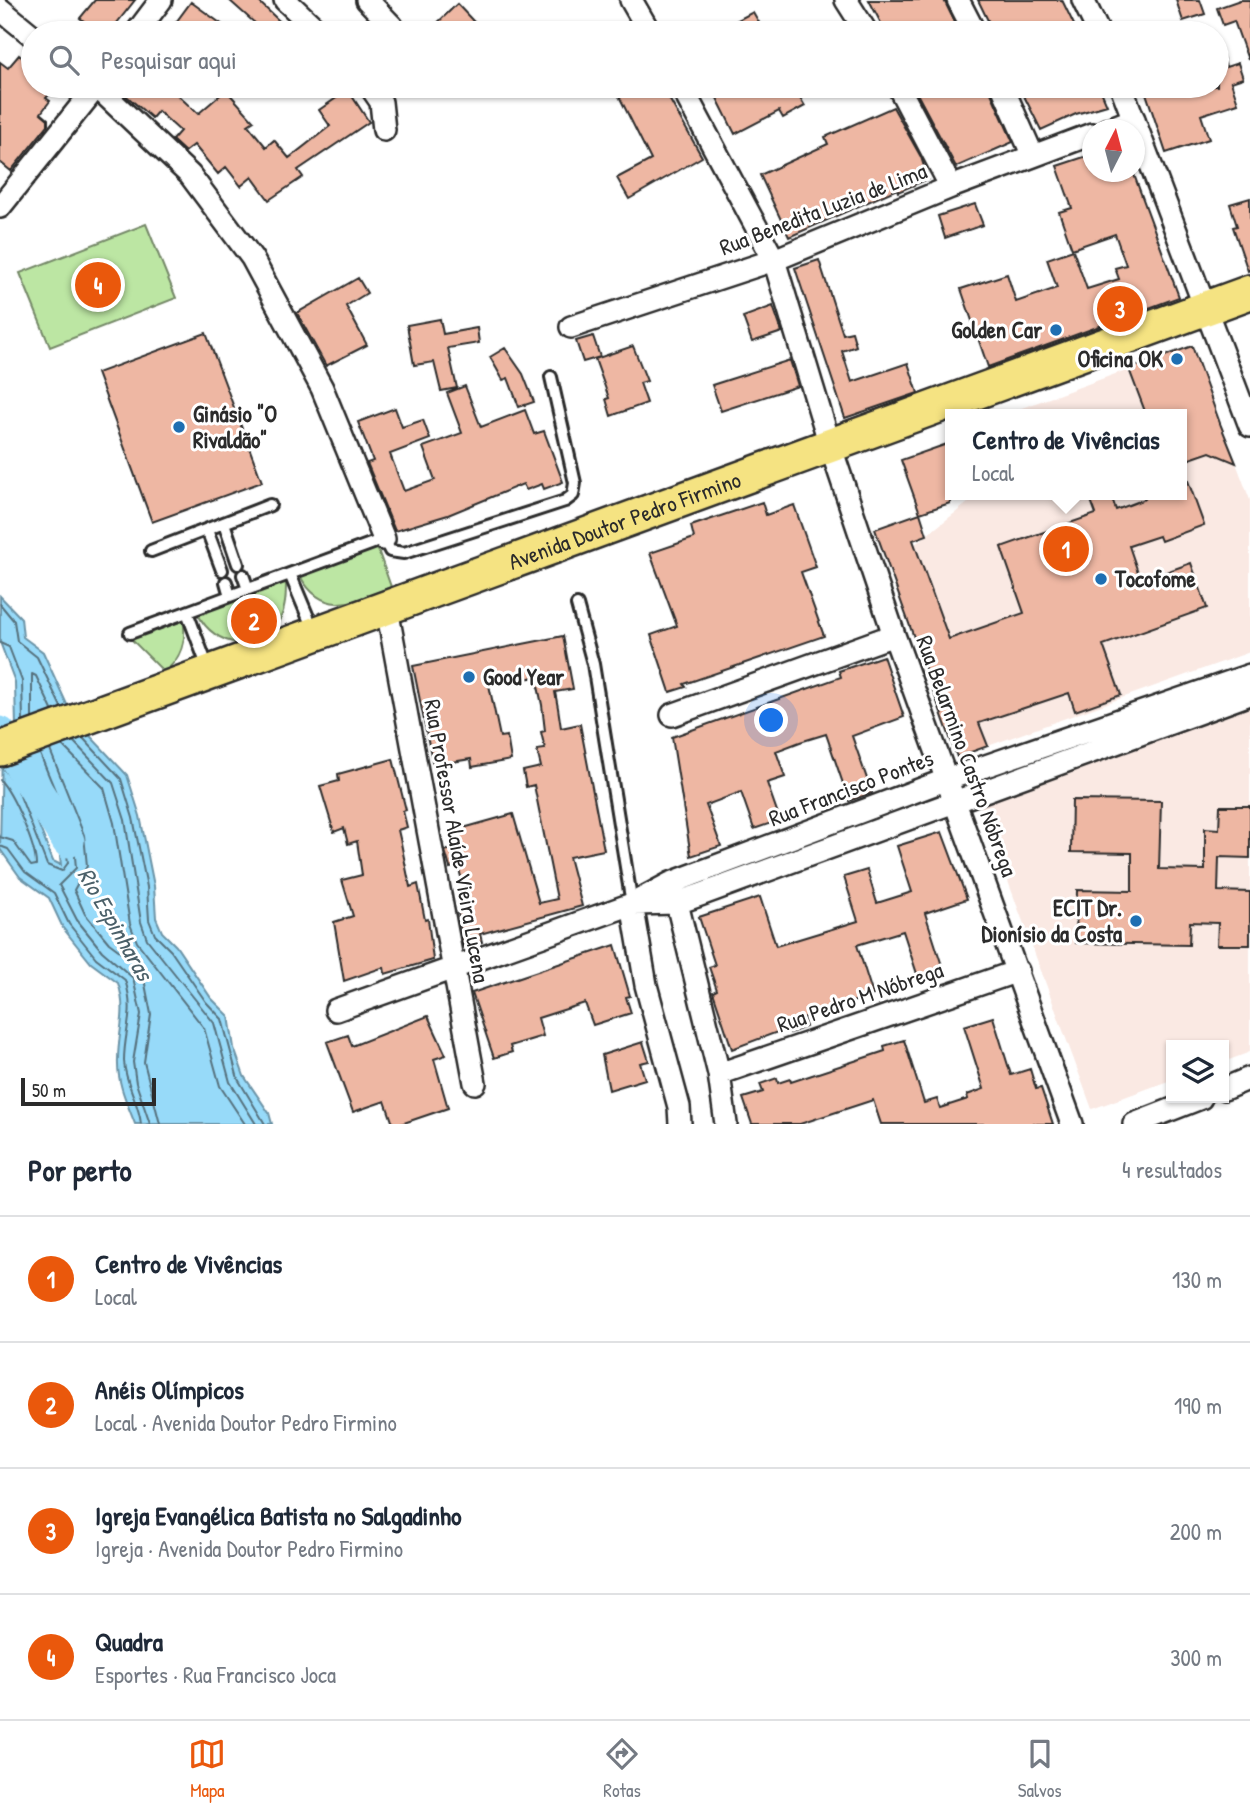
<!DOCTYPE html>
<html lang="pt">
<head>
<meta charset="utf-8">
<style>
	:root { --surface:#fff; --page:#f2f2f3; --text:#1f2937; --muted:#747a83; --line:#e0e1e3; --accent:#ea580c }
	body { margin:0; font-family:"Patrick Hand",sans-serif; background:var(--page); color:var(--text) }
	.controls { position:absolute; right:21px; bottom:21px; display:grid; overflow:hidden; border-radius:0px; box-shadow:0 2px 5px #0004 }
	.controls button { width:63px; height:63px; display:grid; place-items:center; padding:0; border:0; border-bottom:2px solid var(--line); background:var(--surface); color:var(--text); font:35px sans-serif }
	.compass { position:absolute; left:1082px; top:119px; width:63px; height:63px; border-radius:50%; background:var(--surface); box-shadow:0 2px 5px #0004; rotate:6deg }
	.scale { position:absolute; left:21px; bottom:18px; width:135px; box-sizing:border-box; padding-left:7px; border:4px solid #2b2b2b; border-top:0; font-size:19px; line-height:24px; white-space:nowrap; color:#2b2b2b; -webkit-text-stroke:5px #fff; paint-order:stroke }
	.you { position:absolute; left:772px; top:721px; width:24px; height:24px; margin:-18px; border:5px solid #fff; border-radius:50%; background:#1a73e8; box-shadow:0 0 0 10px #1a73e833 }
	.badge { display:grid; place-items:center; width:46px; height:46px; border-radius:50%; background:var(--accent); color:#fff; font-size:23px; font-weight:700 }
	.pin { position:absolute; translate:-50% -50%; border:4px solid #fff; box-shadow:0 2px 7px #0006 }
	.popup { position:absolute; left:945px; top:409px; width:242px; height:91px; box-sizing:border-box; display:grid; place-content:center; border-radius:0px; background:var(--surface); filter:drop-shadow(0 2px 5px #0005); font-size:23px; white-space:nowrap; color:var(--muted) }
	.popup b { font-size:26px; color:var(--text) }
	.popup::after { content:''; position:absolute; left:50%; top:100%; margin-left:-14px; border:14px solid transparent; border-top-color:var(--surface) }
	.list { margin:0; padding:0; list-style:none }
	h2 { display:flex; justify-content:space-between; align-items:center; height:91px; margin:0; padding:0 28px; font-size:30px }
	h2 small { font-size:23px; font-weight:400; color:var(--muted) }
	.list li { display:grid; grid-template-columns:46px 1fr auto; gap:21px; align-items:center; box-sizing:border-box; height:126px; padding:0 28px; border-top:2px solid var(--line) }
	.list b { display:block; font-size:26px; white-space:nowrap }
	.list p { margin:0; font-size:23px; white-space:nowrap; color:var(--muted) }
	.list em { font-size:23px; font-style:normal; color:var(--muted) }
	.icon { flex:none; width:38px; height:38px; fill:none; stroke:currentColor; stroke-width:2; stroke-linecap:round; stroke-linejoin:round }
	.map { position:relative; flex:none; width:1250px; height:1124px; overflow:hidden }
	.search { position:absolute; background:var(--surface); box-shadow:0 2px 5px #0004; left:21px; right:21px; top:21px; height:77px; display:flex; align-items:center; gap:18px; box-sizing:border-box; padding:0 24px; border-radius:38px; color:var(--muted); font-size:26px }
	.sheet { height:595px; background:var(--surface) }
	nav { display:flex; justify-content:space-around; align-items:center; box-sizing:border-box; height:98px; border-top:2px solid var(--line); background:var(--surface); font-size:19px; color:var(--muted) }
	nav a { display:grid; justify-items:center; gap:4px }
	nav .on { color:var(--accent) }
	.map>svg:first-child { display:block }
</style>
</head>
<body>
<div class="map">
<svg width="1250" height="1124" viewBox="0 0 1250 1124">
	<rect width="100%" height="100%" fill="#fff"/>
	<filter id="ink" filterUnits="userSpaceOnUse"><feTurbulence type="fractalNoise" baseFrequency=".0143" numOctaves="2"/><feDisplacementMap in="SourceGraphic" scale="14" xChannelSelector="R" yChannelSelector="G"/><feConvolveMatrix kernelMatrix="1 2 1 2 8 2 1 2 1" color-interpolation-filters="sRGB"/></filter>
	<g filter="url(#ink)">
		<path fill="#fae9e3" d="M1129,369L1146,414H1005Z
			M1210,452L1223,458L1233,455L1250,500V652L988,746L914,545L978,495H1182V462Z
			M1250,699V1052L1224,1062V1045H1171V1080L1092,1109L977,797Z"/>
		<path fill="#bce6a3" stroke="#748867" stroke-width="2" d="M146,224L176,298L50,347L20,273Z
			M377,547L391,587C356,601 324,619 300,576Z
			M286,581C286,594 286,607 280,619C261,655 214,648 198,614Z
			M183,619C187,640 181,659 164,672L131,639Z"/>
		<path fill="#97daf9" stroke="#6c94a7" stroke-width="2" d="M0,596L21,618L23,637L43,652L69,709L16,728L15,682L0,642Z
			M78,723L127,775L140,816L154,886L156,918L162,932L176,946L211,998L229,1016L234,1048L244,1076L269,1113L272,1124H135C127,1103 117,1083 118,1060C118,1030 128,1013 118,983L91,963L63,928L49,898L20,877L0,849L2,749L10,768L20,778L53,861L61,865L58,839L18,744Z"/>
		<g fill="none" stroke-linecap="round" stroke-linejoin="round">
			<path stroke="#56717d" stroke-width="2" d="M0,604L14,621L17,641L37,657L61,707
				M0,643L9,647L22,681L23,721
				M32,718V674L36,676L52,710
				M83,738L121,779L133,818L147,887L149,920L155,935L171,951L206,1002L222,1019L238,1079L265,1124
				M74,742L113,783L125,820L141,922L147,939L214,1023L230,1082L256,1124
				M63,746L104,788L114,823L130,924L137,942L204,1028L220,1086L245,1124
				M50,750L84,835L87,866L74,890L85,914L109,943L136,963L143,974L151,1014L144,1062L160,1124
				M40,754L73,834L76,868L59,885L77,920L102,951L133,978L141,1014L133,1062L136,1083L150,1124
				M2,767L15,783L47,865L62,871L68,863L65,836L32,757
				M0,780C13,794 36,846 36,865L31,866L13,841L0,837
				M0,846L8,849L25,872L54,893L69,924L96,958L125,980C136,1014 124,1029 124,1061C125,1084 139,1102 141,1124"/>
			<path stroke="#97daf9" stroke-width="33" d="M0,733L68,841"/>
		</g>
		<path fill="#eeb7a3" stroke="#2b2b2b" stroke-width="2" d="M95,0H135L109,33H99L80,18Z
			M229,0H257L292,33H266Z
			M869,0H944L960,33H933L930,27L917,33H886Z
			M978,0H1062L1078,33H994Z
			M1176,0H1200L1205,14L1183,21Z
			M1240,0H1250L1248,60L1234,21L1223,25L1217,8Z
			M191,2L234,33H168Z
			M457,4L474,22L462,33H427Z
			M753,12L760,24L743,33H713Z
			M1217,47H1220L1226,67L1238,63L1243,78L1231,82L1238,103L1201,115L1209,139L1166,153L1146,93L1153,90L1152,86H1217Z
			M19,55L33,66V86H56L46,98L50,101L41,113L48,119V125L11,171L0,162V62L8,68Z
			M115,86H168L198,114L226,90L254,121L248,125L266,147L274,140L289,158L330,126L319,110L348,90L369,122L298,170L303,177L269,200L252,177L241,186L226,167L218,174L194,145L185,152L172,140L180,131L158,111L152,118Z
			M614,86H662L702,157L629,199L617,178L651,160Z
			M711,86H793L805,106L783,118L779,111L735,134Z
			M913,86H988L1013,142L956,167Z
			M1019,86H1099L1107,105L1076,114L1041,130Z
			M893,107L921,157L928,179L898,192L897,189L789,237L760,175L828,144L825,137Z
			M1090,155L1093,172H1133L1179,297L988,367L961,289L1007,274L1016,302L1057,288L1047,259L1073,250L1087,289L1119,279L1115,268L1126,265L1115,234L1072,249L1059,212L1072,208L1057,166Z
			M1250,198V270L1248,271L1233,227L1237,226L1230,204Z
			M975,204L983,225L945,238L938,216Z
			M819,260L843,334L852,332L856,346L842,351L852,382L908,363L918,393L845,418L795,268Z
			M358,278L367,293L346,306L367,345L326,366L297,313Z
			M773,306L782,332L752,342L743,317Z
			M440,319L443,334L477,328L479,343L448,348L457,388L441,391L434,362L414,365L407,325Z
			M206,333L262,482L152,522L97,373Z
			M593,336L600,357L583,362L576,341Z
			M633,346L647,381L640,383L647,403L611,416L606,399L609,398L595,359Z
			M1192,346L1221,426L1236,463L1210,452L1181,462V414H1146L1129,369Z
			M505,348L523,374L534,402L519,407L508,378L503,380L490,357Z
			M790,360L798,386L721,411L712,385Z
			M465,386L481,427L525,410L534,434L544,431L563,482L544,489L542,484L526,490L523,484L448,515L395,531L367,463L373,461L358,422L395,408L402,427L423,420L430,439L390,454L404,491L435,480L423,447L462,433L447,393Z
			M950,443V503L920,513L901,460Z
			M1183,467L1204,525L1161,541L1159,536L1129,546L1141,581L1191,563L1207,608L1103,645L1121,695L1075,711L1069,693L979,723L988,746L957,757L875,529L920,513L927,535L913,540L949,639L1024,613L1001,547L1096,514L1089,495H1111L1116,510L1145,499L1144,495H1181Z
			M762,502L766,515L794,505L816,567L801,572L824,636L684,684L686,687L670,692L651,635L677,626L650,553L694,538L691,526Z
			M252,609L264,619L253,628L240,629L239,615Z
			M563,636L573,689L555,692L558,708L561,728L580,724L604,850L569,857L582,906L480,934L482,942L463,946L458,912L470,909L458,866L450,868L446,854L445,851L454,848L449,832L513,814L539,903L557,899L534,785L526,787L523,771L541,767L537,750L545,749L541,732L545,731L542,705L536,677L489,685L500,737L507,736L511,760L472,767L471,759L433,765L413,666Z
			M883,656L904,717L852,736L872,793L849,801L826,734L800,742L776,751L785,777L767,783L780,820L754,829L741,792L706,805L721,846L691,856L672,737L841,677L839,671Z
			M393,759L406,810L403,811L407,827L398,830L401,843L410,887L418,884L425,920L428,919L433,960L385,974L384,967L344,981L334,922L353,916L342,880L362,875L357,841L348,844L344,828L334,832L320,786L339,781L338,774Z
			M1072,800L1161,801L1159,869L1205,870V828L1219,829L1220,806H1250V858L1219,857L1218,891L1250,892V945H1217L1218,923L1190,922L1189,945L1076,943L1077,890L1132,891V853L1071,852Z
			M942,832L967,899L925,913L945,975L920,983L903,931L857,945L873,995L803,1018L806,1027L790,1033L788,1028L732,1049L713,992L717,990L709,967L715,965L699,917L760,897L776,946L858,921L844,877L867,870L877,903L912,892L897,846Z
			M615,945L630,996L626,997L631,1013L593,1025L585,1003L538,1018L543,1036L510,1046L512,1052L494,1058L472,993Z
			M428,1016L446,1055L434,1059L448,1108L401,1124H393L385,1101L353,1112L327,1042L348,1035L352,1046Z
			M993,1017L1011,1075L1030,1069L1036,1089L1041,1088L1053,1124H881L873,1100L800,1124H752L743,1098L763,1092L760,1084L777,1078L778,1083L790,1079L791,1082L885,1051L884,1046L904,1040L924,1103L937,1099L940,1108L968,1099L967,1095L984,1089L964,1026Z
			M643,1042L649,1061L640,1063L645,1079L609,1090L602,1055Z"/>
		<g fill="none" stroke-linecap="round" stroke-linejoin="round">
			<defs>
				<path id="lane" d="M224,523L238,564
					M207,530L222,570
					M151,551L270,505
					M290,574L313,629
					M243,575L248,589
					M226,582L230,596
					M577,605L593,664L632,904
					M187,612L208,668
					M130,633L384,539L390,551L404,553L565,501L573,495L575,483L551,377"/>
				<path id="street" d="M285,0L320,33
					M367,0L392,26L395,33
					M631,0L650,33
					M846,0L867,33
					M958,0L975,33
					M1083,0L1099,33
					M0,9L33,36
					M136,33L161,0
					M96,86L190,175L252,258L322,388L384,539
					M370,86L381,102L384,130
					M681,86L774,260L830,445L894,635L1072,1124
					M898,86L951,187
					M1002,86L1033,156
					M1121,86L1250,426
					M1106,130L1134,119
					M0,207L97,86
					M571,327L774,260L951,187L1092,134
					M387,609L475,1083
					M672,715L894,635
					M674,891L719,1074L726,1124
					M632,904L646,985L679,1107L680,1124
					M634,904L677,903L700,895L1250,694
					M336,1010L632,904L671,883L948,779L1250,675
					M719,1074L1018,971
					M1224,1089L1250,1078
					M1134,1124L1201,1098"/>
				<g id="primary">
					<path id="s1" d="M0,749L1250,292"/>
				</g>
			</defs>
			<use href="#lane" stroke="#2b2b2b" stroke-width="16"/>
			<use href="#street" stroke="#2b2b2b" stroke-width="26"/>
			<use href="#primary" stroke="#2b2b2b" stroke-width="38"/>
			<use href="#lane" stroke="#fff" stroke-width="10"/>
			<use href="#street" stroke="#fff" stroke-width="21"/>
			<use href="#primary" stroke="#f5e382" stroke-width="33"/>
		</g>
	</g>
	<g fill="#1f6fb2" stroke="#fff" stroke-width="2.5">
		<circle cx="1056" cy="330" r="7"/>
		<circle cx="1177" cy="359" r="7"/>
		<circle cx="179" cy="427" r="7"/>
		<circle cx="1101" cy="579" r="7"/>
		<circle cx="469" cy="677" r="7"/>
		<circle cx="1136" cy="921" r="7"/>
	</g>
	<g text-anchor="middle" stroke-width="6" stroke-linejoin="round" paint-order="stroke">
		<g font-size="23" fill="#2b2b2b" stroke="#fff">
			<text transform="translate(823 209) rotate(-21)" y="8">Rua Benedita Luzia de Lima</text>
			<text dy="8" stroke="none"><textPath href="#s1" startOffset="665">Avenida Doutor Pedro Firmino</textPath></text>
			<text transform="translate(967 756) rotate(70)" y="8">Rua Belarmino Castro Nóbrega</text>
			<text transform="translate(851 788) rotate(-21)" y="8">Rua Francisco Pontes</text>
			<text transform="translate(457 841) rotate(80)" y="8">Rua Professor Alaíde Vieira Lucena</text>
			<text transform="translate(860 997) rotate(-19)" y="8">Rua Pedro M Nóbrega</text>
		</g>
		<g font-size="23" font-weight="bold" fill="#2b2b2b" stroke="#fff" text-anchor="end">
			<text x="1042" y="338">Golden Car</text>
			<text x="1163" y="367">Oficina OK</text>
			<text x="193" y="422" text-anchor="start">Ginásio "O<tspan x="193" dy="26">Rivaldão"</tspan></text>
			<text x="1115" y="587" text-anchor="start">Tocofome</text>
			<text x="483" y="685" text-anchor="start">Good Year</text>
			<text x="1122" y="916">ECIT Dr.<tspan x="1122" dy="26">Dionísio da Costa</tspan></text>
		</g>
		<g font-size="24" font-style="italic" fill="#4b6069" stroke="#fff">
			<text transform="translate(115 924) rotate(60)" y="8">Rio Espinharas</text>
		</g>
	</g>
</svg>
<div class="controls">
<button><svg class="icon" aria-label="layers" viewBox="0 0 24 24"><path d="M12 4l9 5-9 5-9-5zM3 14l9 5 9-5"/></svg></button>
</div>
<svg class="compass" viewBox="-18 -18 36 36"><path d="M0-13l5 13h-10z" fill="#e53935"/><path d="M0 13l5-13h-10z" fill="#747a83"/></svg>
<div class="scale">50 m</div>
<div class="you"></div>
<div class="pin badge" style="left:1066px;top:549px">1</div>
<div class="popup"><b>Centro de Vivências</b>Local</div>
<div class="pin badge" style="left:254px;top:621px">2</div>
<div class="pin badge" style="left:1120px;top:309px">3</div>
<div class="pin badge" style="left:98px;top:285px">4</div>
<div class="search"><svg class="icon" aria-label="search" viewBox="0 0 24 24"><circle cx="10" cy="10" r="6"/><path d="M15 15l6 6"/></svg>Pesquisar aqui</div>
</div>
<section class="sheet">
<h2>Por perto<small>4 resultados</small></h2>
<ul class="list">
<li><span class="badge">1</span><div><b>Centro de Vivências</b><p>Local</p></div><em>130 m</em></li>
<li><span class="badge">2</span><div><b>Anéis Olímpicos</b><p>Local · Avenida Doutor Pedro Firmino</p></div><em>190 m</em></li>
<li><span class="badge">3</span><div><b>Igreja Evangélica Batista no Salgadinho</b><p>Igreja · Avenida Doutor Pedro Firmino</p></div><em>200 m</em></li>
<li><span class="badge">4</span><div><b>Quadra</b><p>Esportes · Rua Francisco Joca</p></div><em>300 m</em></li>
</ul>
</section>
<nav>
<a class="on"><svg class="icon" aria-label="map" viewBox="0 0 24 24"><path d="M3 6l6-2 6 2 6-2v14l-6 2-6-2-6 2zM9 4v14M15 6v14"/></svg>Mapa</a>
<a><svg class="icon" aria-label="directions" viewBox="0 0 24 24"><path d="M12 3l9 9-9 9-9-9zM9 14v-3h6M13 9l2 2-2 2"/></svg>Rotas</a>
<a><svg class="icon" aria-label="saved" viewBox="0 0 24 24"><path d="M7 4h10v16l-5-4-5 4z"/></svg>Salvos</a>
</nav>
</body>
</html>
